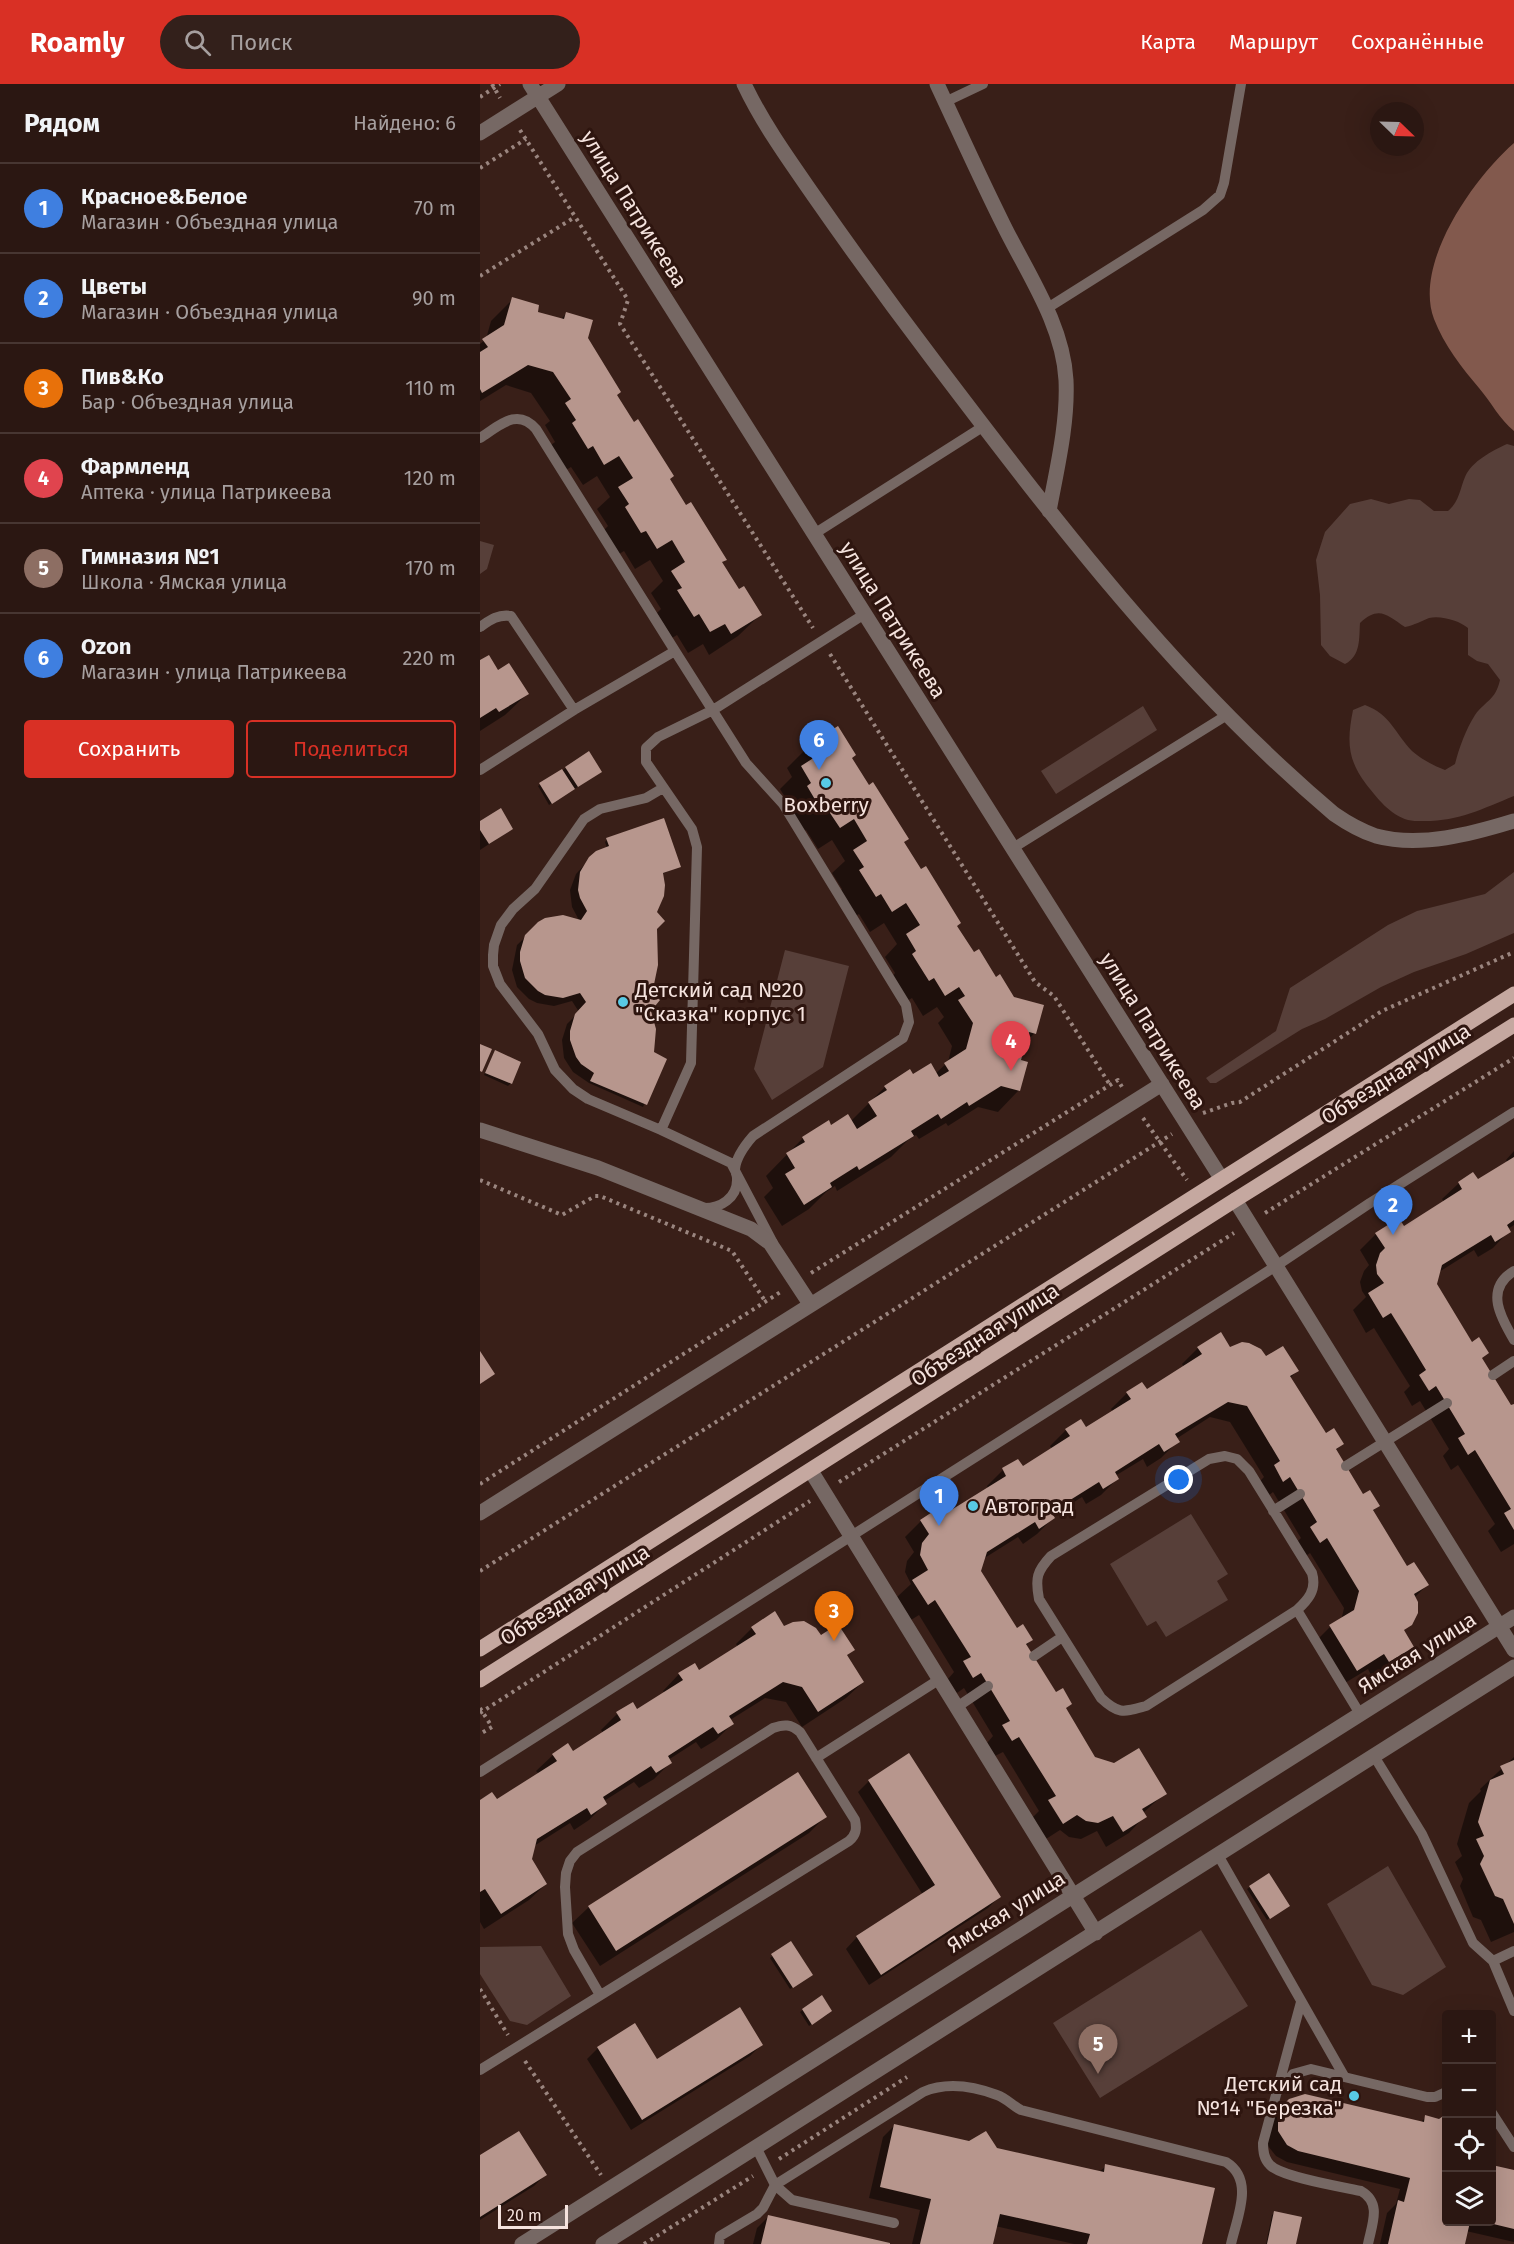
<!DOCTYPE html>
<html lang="ru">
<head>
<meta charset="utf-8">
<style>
	:root { --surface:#2b1712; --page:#33201b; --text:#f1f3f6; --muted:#a69f9f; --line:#473632; --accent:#d93025 }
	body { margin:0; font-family:"Fira Sans",sans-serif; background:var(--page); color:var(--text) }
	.controls { position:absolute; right:18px; bottom:18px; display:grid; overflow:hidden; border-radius:6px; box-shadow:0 6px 24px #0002 }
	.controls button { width:54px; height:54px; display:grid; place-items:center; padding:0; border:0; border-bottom:2px solid var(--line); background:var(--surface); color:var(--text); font:30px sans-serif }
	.compass { position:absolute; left:890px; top:18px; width:54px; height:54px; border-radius:50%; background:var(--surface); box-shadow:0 6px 24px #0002; rotate:113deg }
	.scale { position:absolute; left:18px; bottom:15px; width:70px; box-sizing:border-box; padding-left:6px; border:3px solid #f5e3de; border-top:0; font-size:16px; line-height:21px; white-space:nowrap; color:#f5e3de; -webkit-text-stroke:4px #2e150f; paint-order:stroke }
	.you { position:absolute; left:699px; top:1396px; width:21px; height:21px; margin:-15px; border:4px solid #fff; border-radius:50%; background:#1a73e8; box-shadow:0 0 0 9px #1a73e833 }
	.badge { display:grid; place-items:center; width:39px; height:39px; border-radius:50%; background:var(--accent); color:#fff; font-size:20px; font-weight:700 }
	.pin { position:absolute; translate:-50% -50px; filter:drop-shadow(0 2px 3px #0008) }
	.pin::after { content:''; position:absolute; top:32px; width:21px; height:18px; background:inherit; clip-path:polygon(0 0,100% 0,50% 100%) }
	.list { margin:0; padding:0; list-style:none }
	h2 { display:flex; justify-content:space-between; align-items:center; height:78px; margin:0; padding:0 24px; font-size:26px }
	h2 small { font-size:20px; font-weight:400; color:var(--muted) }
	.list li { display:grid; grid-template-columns:39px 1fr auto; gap:18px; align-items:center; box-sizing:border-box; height:90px; padding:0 24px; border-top:2px solid var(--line) }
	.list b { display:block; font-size:22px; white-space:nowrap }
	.list p { margin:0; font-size:20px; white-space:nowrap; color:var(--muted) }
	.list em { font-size:20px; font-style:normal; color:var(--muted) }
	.actions { display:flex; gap:12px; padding:18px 24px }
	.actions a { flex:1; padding:14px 0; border:2px solid var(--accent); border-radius:6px; text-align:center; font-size:21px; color:var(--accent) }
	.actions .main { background:var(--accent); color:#fff }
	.icon { flex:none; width:33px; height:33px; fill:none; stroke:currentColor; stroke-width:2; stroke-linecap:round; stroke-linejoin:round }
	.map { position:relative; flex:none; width:1034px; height:2160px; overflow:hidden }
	header { display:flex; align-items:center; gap:36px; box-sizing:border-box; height:84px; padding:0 30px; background:var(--accent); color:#fff }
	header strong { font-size:28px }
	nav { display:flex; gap:33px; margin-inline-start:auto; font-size:21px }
	.search { width:420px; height:54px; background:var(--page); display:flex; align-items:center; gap:15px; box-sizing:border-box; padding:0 21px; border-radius:33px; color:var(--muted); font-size:22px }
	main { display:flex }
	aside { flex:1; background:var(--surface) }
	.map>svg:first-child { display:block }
</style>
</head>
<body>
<header>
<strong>Roamly</strong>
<div class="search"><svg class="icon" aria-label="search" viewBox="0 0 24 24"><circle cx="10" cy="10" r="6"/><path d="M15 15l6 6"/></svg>Поиск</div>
<nav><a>Карта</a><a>Маршрут</a><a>Сохранённые</a></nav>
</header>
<main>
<aside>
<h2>Рядом<small>Найдено: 6</small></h2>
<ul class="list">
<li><span class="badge" style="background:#3f7fe0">1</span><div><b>Красное&amp;Белое</b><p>Магазин · Объездная улица</p></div><em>70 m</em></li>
<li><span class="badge" style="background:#3f7fe0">2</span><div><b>Цветы</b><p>Магазин · Объездная улица</p></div><em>90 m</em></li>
<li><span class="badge" style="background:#e8710a">3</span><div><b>Пив&amp;Ко</b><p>Бар · Объездная улица</p></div><em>110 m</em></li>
<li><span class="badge" style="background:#e0444e">4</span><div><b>Фармленд</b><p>Аптека · улица Патрикеева</p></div><em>120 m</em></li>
<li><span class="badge" style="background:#8d6e63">5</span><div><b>Гимназия №1</b><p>Школа · Ямская улица</p></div><em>170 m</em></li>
<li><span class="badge" style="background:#3f7fe0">6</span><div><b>Ozon</b><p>Магазин · улица Патрикеева</p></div><em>220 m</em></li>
</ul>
<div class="actions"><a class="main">Сохранить</a><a>Поделиться</a></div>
</aside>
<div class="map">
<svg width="1034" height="2160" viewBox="0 0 1034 2160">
	<rect width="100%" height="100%" fill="#391f18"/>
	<path fill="#573f39" d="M1027,360L1034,362V712C1002,725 977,738 941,737C937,737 932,737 928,736C910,731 897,714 886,700C867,675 867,656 873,626L885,621C911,631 914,648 932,667C941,675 954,682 965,686L975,680C979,664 986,645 995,631C1006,616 1015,617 1020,596L1008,580L997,577L988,571V544C980,537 961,531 949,534C941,537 935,541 925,543C907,531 899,521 880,539C879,554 881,572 865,580L850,572L841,561L840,511L836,476L845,448L870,420L891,415L909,420L929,415L940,416L954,427H968C979,418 980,405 985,393C992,377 1012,367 1027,360Z
		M0,457L14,461L7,485L0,490Z
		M663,622L677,646L576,710L561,687Z
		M1034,788V849L986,870L934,888L901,903L845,935L822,945L736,999H730L726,994L796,947L810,904L908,841L937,827L1005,810Z
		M305,866L369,882L343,983L292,1016L274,985Z
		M711,1430L748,1490L737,1497L748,1516L686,1553L676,1537L667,1542L630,1480Z
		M908,1782L966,1883L923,1911L892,1901L847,1820Z
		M721,1846L768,1922L620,2014L573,1939Z
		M61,1862L91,1912L47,1941L30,1937L0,1890V1863Z"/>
	<path fill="#82594d" d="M1034,59V347C1020,336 1011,318 999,304C982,284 964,261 954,235C933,179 994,94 1034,59Z"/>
	<path fill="#0007" d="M33,215L56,229L81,235L86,230L106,255L136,311L206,423L245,475L241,479L259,507L280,531L258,552L229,571L223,560L208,569L197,551L192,554L177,529L181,525L171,509L183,497L170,476L155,485L144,467L139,470L124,446L128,442L117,425L130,413L117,392L103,401L91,383L86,386L71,361L75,358L65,341L70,337L51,309L26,301L0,317V260L6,255L11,237Z
		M0,578L47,610L25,631L0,647Z
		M358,644L371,675L493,870L555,949L544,959L540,977L539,1006L518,1028L498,1023L468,1042L466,1039L439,1055L436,1051L428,1056L411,1073L357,1107L355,1102L346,1108L329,1125L302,1142L284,1113L293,1104L286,1092L323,1054L348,1039L351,1043L371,1037L405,1003L433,992L455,990L468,978L472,962L458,939L464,933L457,923L443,932L432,914L427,917L412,893L415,889L405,873L417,860L404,839L390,848L379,830L374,833L359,809L362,805L352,789L365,777L352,756L338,765L326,746L321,749L306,725L310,721L300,705L312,693L307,684L328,663Z
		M86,684L118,690L69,721L58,702Z
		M0,739L29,747L0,766Z
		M127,756L199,782L182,790L175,828L169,927L172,969L185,975L163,1023L109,999L93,988L84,974L82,956L87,940L99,928L92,917L74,922L57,919L49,915L37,903L32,886L37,861L59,840L100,838L92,823L90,806L96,790L108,777L127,764L125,758Z
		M15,968L31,999L28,1002L4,991Z
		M1034,1067V1141L1028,1145L1029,1147L1013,1164L998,1173L994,1166L959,1188L955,1200L992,1260L1007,1269L1001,1275L1031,1323L1034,1321V1460L1021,1468L1008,1447L1015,1440L978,1381L971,1386L963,1372L969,1365L940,1317L932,1322L924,1308L930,1302L910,1270L894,1244L886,1249L873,1226L886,1213L882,1207L880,1198L884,1187L889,1181L880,1166L896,1150L923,1144L964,1118L962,1115L979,1099L998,1097L1028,1079L1026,1076Z
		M718,1264L749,1265L786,1275L817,1287L810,1294L846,1351L862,1360L855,1367L883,1412L898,1422L892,1428L926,1484L947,1501L934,1514L930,1540L923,1547L932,1563L916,1579L892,1593L888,1585L860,1602L834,1559L850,1543L861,1537L864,1524L830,1469L823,1474L815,1460L821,1454L793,1408L787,1413L778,1399L784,1393L750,1338L730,1333L696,1355L698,1357L681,1374L667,1383L663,1375L635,1392L637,1395L621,1411L606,1420L602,1413L572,1432L573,1434L557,1450L543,1460L538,1453L503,1475L499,1487L536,1546L551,1556L546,1562L614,1674L685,1709L663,1729L665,1732L649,1749L626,1763L617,1747L601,1755L589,1753L580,1746L566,1755L553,1733L559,1727L523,1668L515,1672L507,1659L513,1652L484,1604L477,1609L468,1595L474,1588L439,1531L431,1536L417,1513L431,1500L425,1488L427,1477L434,1468L425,1453L441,1437L467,1430L508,1405L507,1402L523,1386L537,1377L542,1384L572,1365L570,1362L586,1346L605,1345L633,1328L631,1325L647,1309L666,1307L704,1283L702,1280Z
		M272,1544H304L341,1553L373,1565L366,1572L383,1598L366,1614L322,1643L306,1618L285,1614L250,1636L252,1640L236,1656L221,1665L216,1658L188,1676L190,1679L174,1695L159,1704L154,1698L124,1717L125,1720L109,1736L94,1746L90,1739L54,1762L50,1775L66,1800L49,1816L4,1845L0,1838V1718L17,1717L59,1690L56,1687L73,1671L88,1661L92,1669L123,1649L121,1646L137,1630L157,1628L185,1610L183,1607L199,1590L219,1588L258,1563L256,1560Z
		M1034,1673V1848L1011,1858L1001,1836L993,1833L980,1802L983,1795L975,1778L982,1772L977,1760L989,1719L1001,1707L1000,1705Z
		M318,1690L345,1733L329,1749L120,1882L92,1839L109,1823Z
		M389,1697L519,1813L508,1824L389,1901L366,1865L377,1853L443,1811L378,1708Z
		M788,1791L806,1824L787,1836L767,1805Z
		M310,1859L329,1893L310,1905L290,1874Z
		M323,1926L348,1930L329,1942L320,1928Z
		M281,1961L270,1972L151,2046L107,1975L118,1964L177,1977Z
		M803,2023L940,2039L946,2033L959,2036L966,2032V2138H1012V2082L1034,2088V2158L986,2147L983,2160H900L907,2129L916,2120L920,2105L807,2078L796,2072L788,2062L786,2052L791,2035Z
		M414,2042L619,2088L626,2082L721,2160H594L515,2142L511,2160H432L440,2126L389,2114L403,2053Z
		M0,2073L65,2091L54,2102L0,2136Z
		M795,2128L815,2160H786L792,2131Z
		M288,2133L407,2160H273L277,2144Z"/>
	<path fill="#b7968d" d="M32,213L59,221L58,228L84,235L86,228L113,236L108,254L141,308L137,311L154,338L158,335L194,392L190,395L206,421L211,418L247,476L242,478L259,505L264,502L282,531L251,550L245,540L230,548L219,530L214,533L197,506L202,504L191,487L205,478L192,456L177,465L166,447L161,449L145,423L149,420L138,403L153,394L139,372L124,381L113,362L108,365L92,339L96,336L85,319L91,315L73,288L48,281L2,309L0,305V268L8,263L2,255L24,241Z
		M9,571L18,586L29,579L49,610L19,628L16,624L0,634V576Z
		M358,642L376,671L372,674L389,701L393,698L429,755L424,758L441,785L446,782L481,839L477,842L494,868L499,865L516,893L520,890L534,913L564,921L556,950L549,948L541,976L548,978L540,1007L521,1002L489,1022L487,1018L461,1035L458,1030L431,1047L434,1052L379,1086L377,1082L350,1099L352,1103L324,1121L305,1090L315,1084L306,1069L325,1058L322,1053L349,1036L351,1041L368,1030L377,1045L397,1032L388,1018L407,1006L404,1002L430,985L433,990L451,979L459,993L469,987L464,979L486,965L493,939L478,916L485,912L479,903L465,912L454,894L449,897L432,870L436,867L426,850L440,841L426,819L412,828L401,810L396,813L379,786L384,783L373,766L387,757L374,735L360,744L348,726L343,729L327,702L331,699L321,682L335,673L328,661Z
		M109,667L122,688L98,703L85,683Z
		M82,685L95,705L72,720L59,699Z
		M21,724L33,745L9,760L0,746V737Z
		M184,734L201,783L183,789L185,801L184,812L177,828L185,837L177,845L178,881L172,910L180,916L171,927L176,945L174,968L187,975L167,1021L110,997L114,989L101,980L96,973L90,956V947L95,930L106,918L100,909L83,914L65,911L58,907L45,894L40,877V868L45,851L58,838L65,834L83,831L101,836L107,827L100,814L98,806L100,788L109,773L116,767L129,762L126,754Z
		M0,960L12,965L2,988L0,987Z
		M15,966L41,978L32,1000L5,989Z
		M1034,1073V1136L1027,1141L1031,1148L1015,1158L1011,1151L962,1181L957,1200L992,1258L999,1253L1009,1269L1002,1274L1031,1321L1034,1320V1446L1024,1429L1031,1425L995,1366L988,1371L978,1354L985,1350L956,1302L949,1307L939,1291L946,1286L926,1253L911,1229L903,1234L888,1209L904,1199L897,1190L896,1181L900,1169L905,1164L895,1149L919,1134L924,1142L982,1105L978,1098L993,1088L998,1095Z
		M741,1248L750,1263L762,1258L769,1259L781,1265L786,1272L803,1262L819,1287L810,1292L846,1349L854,1344L864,1360L856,1365L883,1410L890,1406L900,1422L893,1426L927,1482L934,1478L949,1501L934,1510L938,1518V1529L932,1541L924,1546L934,1563L909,1578L904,1570L877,1587L849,1541L874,1526L879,1507L847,1454L840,1459L830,1443L837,1438L810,1393L803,1398L794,1381L800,1377L767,1322L748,1318L695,1350L700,1358L684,1368L679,1360L635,1388L639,1395L623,1405L619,1398L571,1428L575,1434L559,1445L555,1438L507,1468L501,1487L537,1544L543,1540L553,1556L546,1560L576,1608L583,1604L592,1620L586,1624L615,1673L634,1679L659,1664L687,1710L662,1725L667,1733L643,1748L633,1732L618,1739L606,1737L597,1731L583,1740L568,1716L576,1712L539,1653L532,1657L522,1641L530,1637L501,1589L493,1594L483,1577L491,1573L455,1516L448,1521L432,1496L448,1486L440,1471L442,1459L449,1450L440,1436L463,1421L468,1428L526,1392L522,1384L538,1375L543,1382L590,1352L585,1345L601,1335L606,1343L651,1315L646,1308L662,1298L667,1305L722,1270L717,1263Z
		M0,1267L15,1290L0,1300Z
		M295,1527L304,1542L313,1538L324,1537L336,1544L341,1551L358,1540L375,1566L367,1571L384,1598L338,1628L322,1603L303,1598L249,1632L254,1640L238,1650L233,1643L188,1672L192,1679L176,1689L171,1682L123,1713L127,1720L111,1731L107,1724L57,1755L52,1775L67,1800L21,1830L5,1805L0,1808V1716L12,1708L17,1715L77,1677L72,1670L88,1659L93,1667L141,1636L136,1628L153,1618L157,1625L203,1596L198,1589L215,1579L219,1586L276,1550L271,1543Z
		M429,1669L521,1813L401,1891L376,1852L455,1801L388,1696Z
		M1034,1676V1840L1023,1815L1015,1812L1000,1780L1004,1772L996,1755L1004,1752L998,1738L1010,1696L1024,1690L1020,1682Z
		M318,1688L347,1733L136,1867L108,1822Z
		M789,1789L810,1822L790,1835L769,1802Z
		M311,1857L333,1891L313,1904L291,1870Z
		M342,1911L352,1927L332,1941L322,1925Z
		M260,1923L283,1961L162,2036L117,1963L155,1939L177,1975Z
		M825,2010L944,2038L945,2031L959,2035L966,2030V2138H990L985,2160H908L918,2116L924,2118L930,2094L818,2067L807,2061L798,2047V2030L802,2022L809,2015Z
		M414,2040L489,2057L506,2047L517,2064L624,2088L625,2080L735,2104L722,2160H607L610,2150L520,2130L513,2160H440L451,2115L400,2103Z
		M39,2047L67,2091L0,2133V2071Z
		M1012,2081L1034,2086V2145L1005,2138H1012Z
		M794,2127L822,2133L816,2160H787Z
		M288,2131L410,2159V2160H281Z"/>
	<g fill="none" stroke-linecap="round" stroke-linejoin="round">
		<path stroke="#9a857f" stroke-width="4" stroke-dasharray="3 4.5" stroke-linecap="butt" d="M12,0L20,14
			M0,13L20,0
			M40,46L148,216L140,240L333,544
			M0,84L46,55
			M0,192L95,133
			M350,570L555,898L574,912L630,1001
			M723,1029L752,1019L760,1018L902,927L1034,868
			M663,1034L707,1096
			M0,1096L82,1131L115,1112H120L252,1167L285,1217
			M785,1129L1034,974
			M331,1189L630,1001L638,996L642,1003
			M359,1398L754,1149
			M0,1400L302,1207
			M0,1487L692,1050
			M0,1624L12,1643L0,1650
			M0,1629L330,1417
			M0,1905L28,1951
			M45,1977L121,2091
			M299,2075L427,1993
			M164,2160L273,2092"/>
		<path stroke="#766864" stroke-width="10" d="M465,18L503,0
			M566,225L723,126L740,111L744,99L761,0
			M0,354C19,342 37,323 56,345L195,567
			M334,450L504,342
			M0,543C10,536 18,530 31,532L94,626
			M0,686L94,626L195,567L266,679L303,720L426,921L429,938L423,954L273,1052C266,1060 256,1074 255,1085C255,1088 257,1091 257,1094C258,1114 240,1125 222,1124
			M183,704L166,714L120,725L104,735L55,805L33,825L21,841L14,861L13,871V882L20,900L58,950L75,986L93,1005L108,1015L181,1046L211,979L217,763L212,745L166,678V664L178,653L233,626L383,531
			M533,764L747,631
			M181,1046L251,1079L293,1159
			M1034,1187C1004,1205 1021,1234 1034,1256
			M1013,1291L1034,1277
			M745,1372L757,1375L769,1387L832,1489C837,1506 828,1516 817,1526L666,1622C644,1628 639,1631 621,1614L559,1515C555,1494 557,1487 571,1472L729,1375Z
			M866,1382L967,1319
			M793,1427L820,1410
			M817,1526L880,1630
			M554,1572L582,1553
			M477,1623L508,1602
			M894,1672L942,1750L993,1859L1013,1877L1034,1927
			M336,1674L460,1595
			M0,1688L796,1182L890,1119L1034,1028
			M738,1771L864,1992
			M1013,1877L1034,1867
			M821,1918L783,2059C783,2068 784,2075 790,2081C801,2093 862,2103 881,2107C902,2119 892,2140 888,2160
			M0,1986L369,1757C376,1751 377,1745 375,1736L320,1648C311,1640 304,1640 293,1644L97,1768L90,1777L86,1789L85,1803L88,1850L94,1866L120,1911
			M799,2006L813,1990L831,1985L947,2013H955L966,2008
			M1012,2029L1034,2063
			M276,2063L295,2101L312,2116L414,2139
			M239,2160L240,2152L277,2130L283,2124L295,2101L443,2008C466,1998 493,2002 517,2011C526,2014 533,2022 541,2026L746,2078C775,2096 757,2133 751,2160"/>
		<path stroke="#766864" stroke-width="15" d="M50,0L741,1094
			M264,0C283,40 309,76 334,112C373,168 413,223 454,277C576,438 699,599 854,730C867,739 881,747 896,752C940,764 992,750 1034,737
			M457,0C479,47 500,94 523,140C547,189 583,240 586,296C588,339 577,384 569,427
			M0,49L78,0
			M0,1046L118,1084L271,1145L290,1159L330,1220
			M755,1116L1034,1566
			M331,1387L616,1849
			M0,1429L682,1000
			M42,2160L1034,1533
			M123,2160L1034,1583"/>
		<path stroke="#c5a8a0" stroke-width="15" d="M0,1565L1034,910
			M0,1596L755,1116L1034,941"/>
	</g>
	<g fill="#58c9e4" stroke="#2e150f" stroke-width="2">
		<circle cx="346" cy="699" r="6"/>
		<circle cx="143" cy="918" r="6"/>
		<circle cx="493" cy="1422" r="6"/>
		<circle cx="874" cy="2012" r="6"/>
	</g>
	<g text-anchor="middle" stroke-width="6" stroke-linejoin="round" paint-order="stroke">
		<g font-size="21" fill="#f5e3de" stroke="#2e150f">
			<text transform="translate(154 125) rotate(58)" y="7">улица Патрикеева</text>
			<text transform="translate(413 536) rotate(58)" y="7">улица Патрикеева</text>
			<text transform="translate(673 947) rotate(58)" y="7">улица Патрикеева</text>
			<text transform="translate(916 990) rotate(-32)" y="7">Объездная улица</text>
			<text transform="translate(505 1251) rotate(-33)" y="7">Объездная улица</text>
			<text transform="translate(95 1511) rotate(-32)" y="7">Объездная улица</text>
			<text transform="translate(937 1569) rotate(-32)" y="7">Ямская улица</text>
			<text transform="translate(526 1828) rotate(-32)" y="7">Ямская улица</text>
		</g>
		<g font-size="21" fill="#f5e3de" stroke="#2e150f" text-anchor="start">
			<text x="346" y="728" text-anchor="middle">Boxberry</text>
			<text x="155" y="913">Детский сад №20<tspan x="155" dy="24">"Сказка" корпус 1</tspan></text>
			<text x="505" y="1429">Автоград</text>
			<text x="862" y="2007" text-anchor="end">Детский сад<tspan x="862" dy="24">№14 "Березка"</tspan></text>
		</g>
	</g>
</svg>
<div class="controls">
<button>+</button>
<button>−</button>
<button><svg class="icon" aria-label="locate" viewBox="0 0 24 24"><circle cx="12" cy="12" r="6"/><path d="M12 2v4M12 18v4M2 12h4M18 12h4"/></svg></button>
<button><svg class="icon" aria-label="layers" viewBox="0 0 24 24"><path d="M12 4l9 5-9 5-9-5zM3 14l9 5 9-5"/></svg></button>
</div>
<svg class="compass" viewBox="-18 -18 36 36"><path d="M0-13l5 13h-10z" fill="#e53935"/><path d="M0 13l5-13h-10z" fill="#a69f9f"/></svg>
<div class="scale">20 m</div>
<div class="you"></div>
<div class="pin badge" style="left:459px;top:1442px;background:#3f7fe0">1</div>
<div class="pin badge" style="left:913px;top:1151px;background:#3f7fe0">2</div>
<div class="pin badge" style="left:354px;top:1557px;background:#e8710a">3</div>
<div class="pin badge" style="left:531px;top:987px;background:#e0444e">4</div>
<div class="pin badge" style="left:618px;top:1990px;background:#8d6e63">5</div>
<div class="pin badge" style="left:339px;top:686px;background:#3f7fe0">6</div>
</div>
</main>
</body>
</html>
